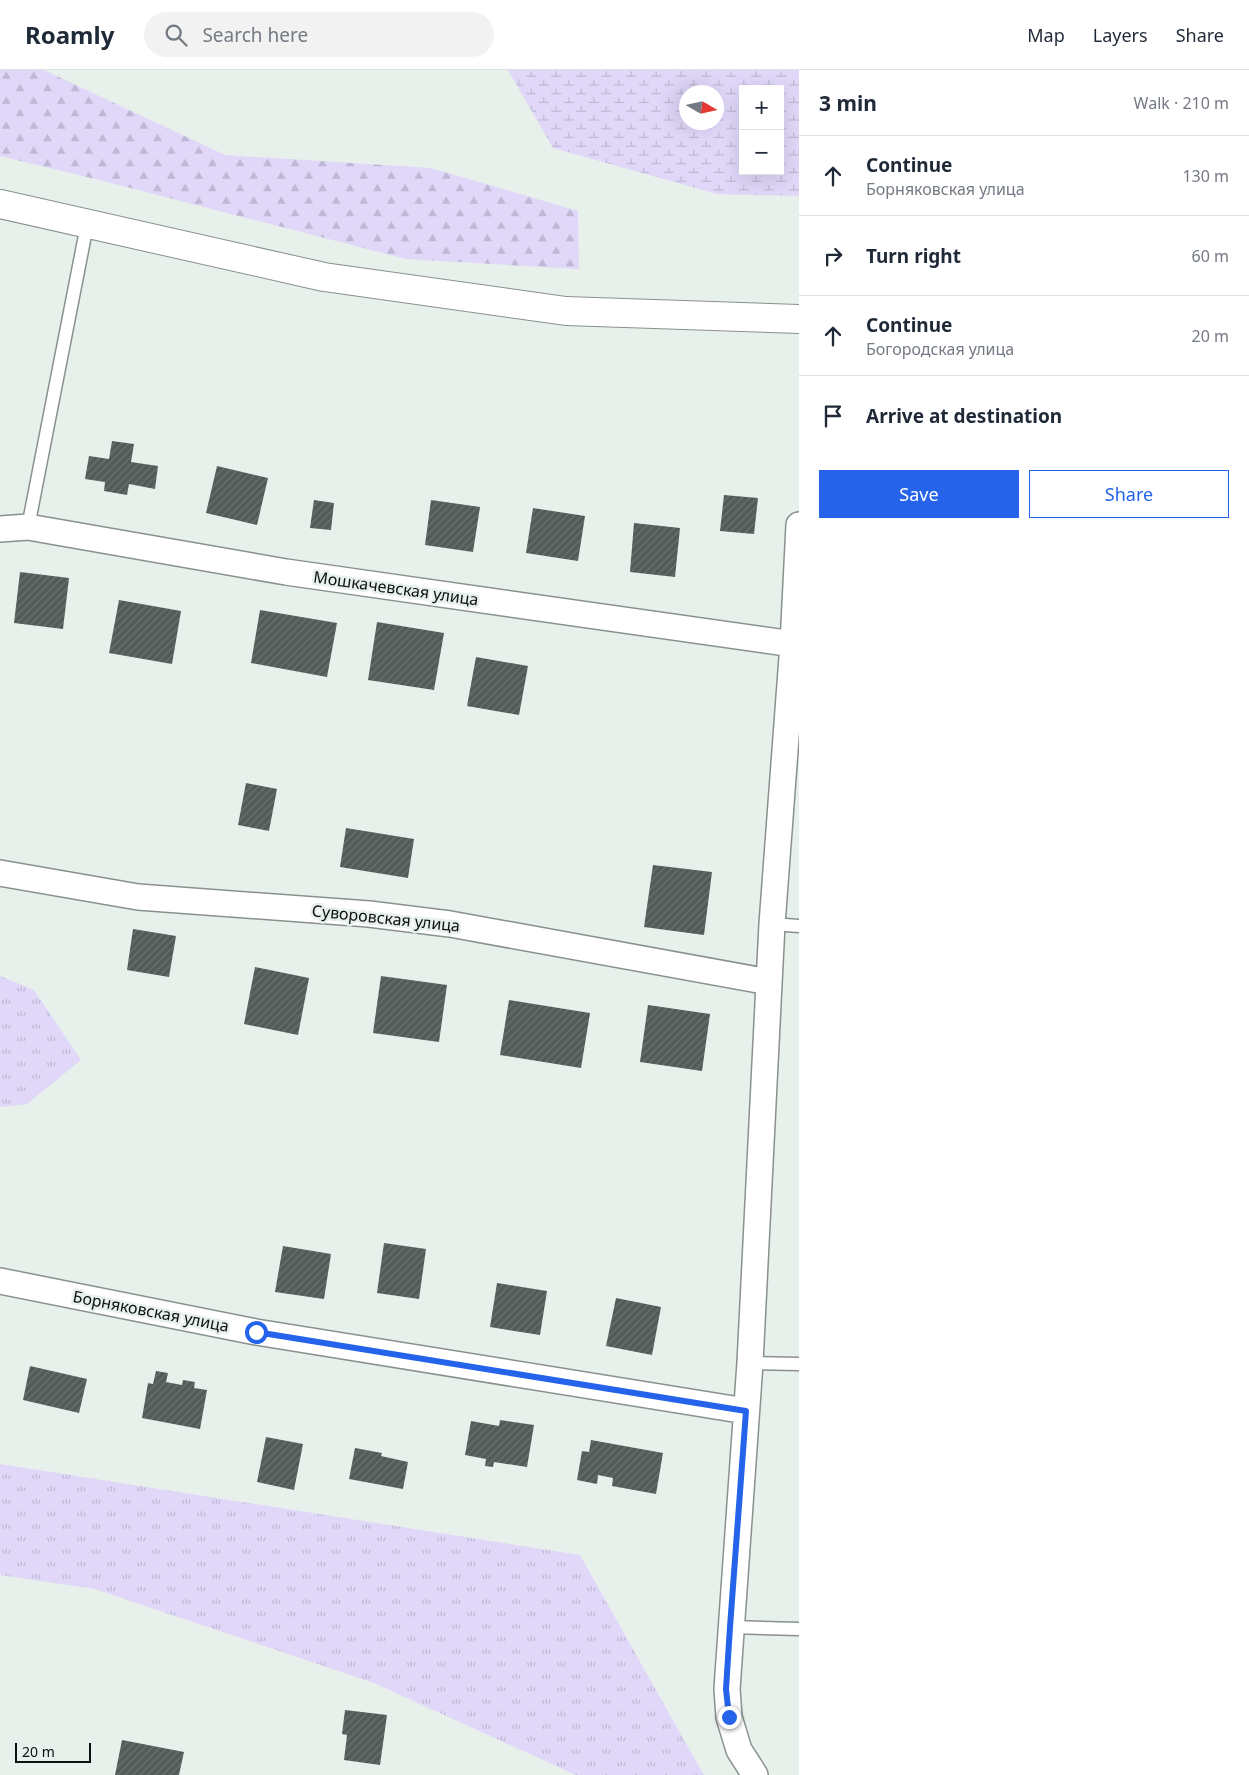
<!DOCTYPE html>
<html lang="en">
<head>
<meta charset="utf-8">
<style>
	:root { --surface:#fff; --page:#f2f2f3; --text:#1f2937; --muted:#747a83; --line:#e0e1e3; --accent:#2563eb }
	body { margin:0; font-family:"Noto Sans",sans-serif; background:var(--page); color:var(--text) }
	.controls { position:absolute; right:15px; top:15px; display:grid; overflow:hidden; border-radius:0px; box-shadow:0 5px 20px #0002 }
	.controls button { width:45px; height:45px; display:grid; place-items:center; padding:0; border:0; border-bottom:1px solid var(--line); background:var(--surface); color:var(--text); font:25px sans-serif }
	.compass { position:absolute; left:679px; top:15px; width:45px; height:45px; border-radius:50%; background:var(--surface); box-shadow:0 5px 20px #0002; rotate:99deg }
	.scale { position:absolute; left:15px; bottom:12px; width:76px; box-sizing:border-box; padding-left:5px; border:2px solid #0d100e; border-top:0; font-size:14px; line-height:18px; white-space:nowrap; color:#0d100e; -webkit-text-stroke:4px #e7f0eb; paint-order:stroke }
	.stop { position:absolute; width:15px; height:15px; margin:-11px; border:4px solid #2563eb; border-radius:50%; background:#fff }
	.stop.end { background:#2563eb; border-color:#fff; box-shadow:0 1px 5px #0008 }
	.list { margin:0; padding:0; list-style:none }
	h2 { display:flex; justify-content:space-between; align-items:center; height:65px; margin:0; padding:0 20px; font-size:21px }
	h2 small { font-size:16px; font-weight:400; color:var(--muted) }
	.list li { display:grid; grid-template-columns:32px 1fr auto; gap:15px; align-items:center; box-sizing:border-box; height:80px; padding:0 20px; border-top:1px solid var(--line) }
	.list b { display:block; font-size:19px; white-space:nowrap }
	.list p { margin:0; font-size:16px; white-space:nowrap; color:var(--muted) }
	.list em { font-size:16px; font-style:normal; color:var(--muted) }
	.actions { display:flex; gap:10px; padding:15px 20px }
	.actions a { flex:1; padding:11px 0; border:1px solid var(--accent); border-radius:0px; text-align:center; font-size:18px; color:var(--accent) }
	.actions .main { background:var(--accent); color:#fff }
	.icon { flex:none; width:28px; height:28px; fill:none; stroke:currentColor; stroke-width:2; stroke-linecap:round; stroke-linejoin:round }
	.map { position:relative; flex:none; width:799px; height:1705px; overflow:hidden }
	header { display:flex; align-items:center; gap:30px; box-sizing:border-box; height:70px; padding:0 25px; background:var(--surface); border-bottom:1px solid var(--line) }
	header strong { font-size:24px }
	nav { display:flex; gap:28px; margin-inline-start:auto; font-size:18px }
	.search { width:350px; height:45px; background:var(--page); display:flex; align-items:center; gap:12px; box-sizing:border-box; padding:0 18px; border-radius:28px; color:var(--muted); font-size:19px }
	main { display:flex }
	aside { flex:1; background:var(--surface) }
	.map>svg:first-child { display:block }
</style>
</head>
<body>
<header>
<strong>Roamly</strong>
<div class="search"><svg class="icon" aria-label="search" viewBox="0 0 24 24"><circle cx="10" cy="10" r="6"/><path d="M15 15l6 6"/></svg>Search here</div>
<nav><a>Map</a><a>Layers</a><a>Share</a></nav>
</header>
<main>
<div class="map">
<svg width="799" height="1705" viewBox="0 0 799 1705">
	<defs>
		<pattern id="grass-tufts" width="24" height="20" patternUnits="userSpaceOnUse" patternTransform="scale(1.25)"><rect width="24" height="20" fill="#e0d7f9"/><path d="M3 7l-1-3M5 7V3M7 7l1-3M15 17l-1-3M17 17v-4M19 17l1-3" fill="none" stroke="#bfb8d4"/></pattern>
		<pattern id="forest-firs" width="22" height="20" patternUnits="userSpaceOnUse" patternTransform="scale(1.25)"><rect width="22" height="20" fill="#e0d7f9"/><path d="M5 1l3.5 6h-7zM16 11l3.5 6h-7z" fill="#bfb8d4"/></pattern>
		<pattern id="wetland-marsh" width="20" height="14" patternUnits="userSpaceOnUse" patternTransform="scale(1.25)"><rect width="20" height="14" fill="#e0d7f9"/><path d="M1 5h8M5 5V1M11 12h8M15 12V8" fill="none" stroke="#bfb8d4"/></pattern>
		<pattern id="building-hatch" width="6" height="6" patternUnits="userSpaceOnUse" patternTransform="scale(1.25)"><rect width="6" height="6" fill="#545b57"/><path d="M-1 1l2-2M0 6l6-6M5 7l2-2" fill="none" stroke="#6c726f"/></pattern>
	</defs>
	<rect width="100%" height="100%" fill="#e7f0eb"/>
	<path fill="url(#grass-tufts)" d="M0,906L34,920L81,990L27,1034L0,1037Z
		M0,1394L580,1485L702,1702L705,1705H576L374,1613L95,1519L0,1505Z"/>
	<path fill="url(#forest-firs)" d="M0,0H44L225,85L431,98L578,141L579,199L406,189L103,111L0,86Z"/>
	<path fill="url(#wetland-marsh)" fill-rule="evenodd" d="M508,0H799V126L717,124L553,78ZM743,19H780V101H743ZM686,22H716V52H686Z"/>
	<path fill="url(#building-hatch)" d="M112,371L134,374L131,392L158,396L155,419L129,414L127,425L104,421L105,412L85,409L89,386L109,389Z
		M217,396L268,408L257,455L206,443Z
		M724,425L758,428L754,464L720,461Z
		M314,430L334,433L331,460L310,458Z
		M431,430L480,437L473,482L425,475Z
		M533,438L585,446L578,491L526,483Z
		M634,453L680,458L675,507L630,502Z
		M20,502L69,508L63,559L14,553Z
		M119,530L181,541L172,594L109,583Z
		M260,540L337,553L327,607L251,593Z
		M377,552L444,563L434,620L368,610Z
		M476,587L528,596L519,645L467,636Z
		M246,713L277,719L269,761L238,755Z
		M346,758L414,769L408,808L340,797Z
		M653,795L712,802L704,865L644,857Z
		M133,859L176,866L169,907L127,900Z
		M255,897L309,908L298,965L244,954Z
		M381,906L447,915L439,972L373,963Z
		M509,930L590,943L581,998L500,985Z
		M648,935L710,944L702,1001L640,992Z
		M384,1173L426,1179L419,1229L377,1223Z
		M283,1176L331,1184L324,1229L275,1222Z
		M497,1213L547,1221L540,1265L490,1257Z
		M616,1228L661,1237L652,1285L606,1276Z
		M30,1296L87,1309L79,1343L23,1330Z
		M156,1301L168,1303L166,1312L182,1315L183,1310L195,1312L194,1318L207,1320L200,1359L142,1348L148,1313L153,1314Z
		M500,1350L534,1355L527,1397L494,1392L493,1397L485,1396L486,1389L465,1385L471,1351L499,1356Z
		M266,1367L303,1374L294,1420L257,1412Z
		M591,1370L663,1383L656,1424L612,1416L613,1408L598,1405L597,1414L577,1410L582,1381L589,1382Z
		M355,1378L382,1383L381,1386L408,1392L403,1419L349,1409Z
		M345,1640L387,1645L380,1695L344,1690L347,1665L342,1664Z
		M122,1670L184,1682L179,1705H115Z"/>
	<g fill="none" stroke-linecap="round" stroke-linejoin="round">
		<defs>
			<path id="service" d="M28,457L87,155
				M772,854L799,856
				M750,1293L799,1294
				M730,1557L799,1559"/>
			<path id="minor" d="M0,459L28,457L286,502L793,574
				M0,803L138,827L369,844L450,854L769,912
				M0,1211L256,1262L746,1341
				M755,1705L739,1680L729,1647L727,1619L750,1293L772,854L793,574L799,455"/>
			<path id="tertiary" d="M0,134L324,207L566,241L799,249"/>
		</defs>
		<use href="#service" stroke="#89918c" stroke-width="15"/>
		<use href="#minor" stroke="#89918c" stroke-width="28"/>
		<use href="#tertiary" stroke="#89918c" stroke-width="30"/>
		<use href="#service" stroke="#fff" stroke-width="12"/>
		<use href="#minor" stroke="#fff" stroke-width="25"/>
		<use href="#tertiary" stroke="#fff" stroke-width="28"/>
	</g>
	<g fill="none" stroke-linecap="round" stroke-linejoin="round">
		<path stroke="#2563eb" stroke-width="6" d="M256,1262L746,1341L730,1557L726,1619L729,1647"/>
	</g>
	<g text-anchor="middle" stroke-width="5" stroke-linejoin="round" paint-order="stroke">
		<g font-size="16" fill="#0d100e" stroke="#e7f0eb">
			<text transform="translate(396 518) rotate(8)" y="6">Мошкачевская улица</text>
			<text transform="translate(386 848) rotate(6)" y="6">Суворовская улица</text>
			<text transform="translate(151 1241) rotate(11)" y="6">Борняковская улица</text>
		</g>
	</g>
</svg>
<div class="controls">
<button>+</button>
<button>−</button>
</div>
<svg class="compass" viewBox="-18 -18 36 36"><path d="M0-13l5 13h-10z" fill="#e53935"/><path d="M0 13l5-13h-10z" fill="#747a83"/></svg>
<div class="scale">20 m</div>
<div class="stop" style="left:256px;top:1262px"></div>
<div class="stop end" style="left:729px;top:1647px"></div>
</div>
<aside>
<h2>3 min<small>Walk · 210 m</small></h2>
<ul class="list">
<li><svg class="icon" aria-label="ahead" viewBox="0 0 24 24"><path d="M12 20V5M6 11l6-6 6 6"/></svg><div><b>Continue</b><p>Борняковская улица</p></div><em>130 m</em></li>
<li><svg class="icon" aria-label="right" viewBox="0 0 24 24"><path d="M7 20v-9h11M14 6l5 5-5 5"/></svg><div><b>Turn right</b></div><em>60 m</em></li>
<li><svg class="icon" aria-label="ahead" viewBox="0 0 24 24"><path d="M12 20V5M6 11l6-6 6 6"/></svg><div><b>Continue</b><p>Богородская улица</p></div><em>20 m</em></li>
<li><svg class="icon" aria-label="arrive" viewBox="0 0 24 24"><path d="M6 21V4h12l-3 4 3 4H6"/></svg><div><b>Arrive at destination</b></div></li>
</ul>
<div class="actions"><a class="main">Save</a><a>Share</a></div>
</aside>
</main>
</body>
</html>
